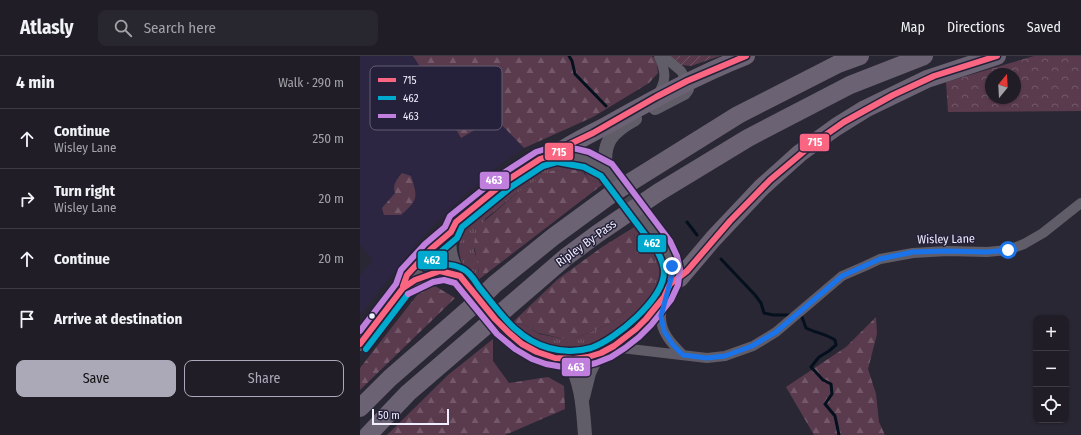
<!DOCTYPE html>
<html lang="en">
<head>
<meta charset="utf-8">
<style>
	:root { --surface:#201d27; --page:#28262f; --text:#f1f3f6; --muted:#a2a2a7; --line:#3d3b44; --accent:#aba8b8 }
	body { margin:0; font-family:"Fira Sans Condensed",sans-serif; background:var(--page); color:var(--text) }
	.controls { position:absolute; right:12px; bottom:12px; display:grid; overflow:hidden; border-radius:8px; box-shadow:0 1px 3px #0004 }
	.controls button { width:36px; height:36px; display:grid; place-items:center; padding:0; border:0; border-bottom:1px solid var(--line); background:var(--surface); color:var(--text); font:20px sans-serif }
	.compass { position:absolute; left:625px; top:12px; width:36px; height:36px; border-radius:50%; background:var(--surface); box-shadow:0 1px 3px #0004; rotate:18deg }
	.scale { position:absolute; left:12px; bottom:10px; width:77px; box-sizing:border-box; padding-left:4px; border:2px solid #f0eeff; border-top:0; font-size:11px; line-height:14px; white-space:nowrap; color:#f0eeff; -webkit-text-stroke:3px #26213a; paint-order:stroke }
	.stop { position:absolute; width:12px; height:12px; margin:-9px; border:3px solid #1a73e8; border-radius:50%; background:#fff }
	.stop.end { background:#1a73e8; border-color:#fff; box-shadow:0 1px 4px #0008 }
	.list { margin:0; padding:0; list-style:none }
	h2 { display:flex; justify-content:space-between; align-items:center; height:52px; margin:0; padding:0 16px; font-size:17px }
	h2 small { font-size:13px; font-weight:400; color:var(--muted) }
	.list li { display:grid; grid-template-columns:26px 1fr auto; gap:12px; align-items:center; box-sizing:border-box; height:60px; padding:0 16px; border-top:1px solid var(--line) }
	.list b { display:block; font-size:15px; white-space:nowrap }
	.list p { margin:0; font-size:13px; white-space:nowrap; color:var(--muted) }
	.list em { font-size:13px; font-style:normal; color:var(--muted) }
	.actions { display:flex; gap:8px; padding:12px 16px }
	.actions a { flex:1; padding:9px 0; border:1px solid var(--accent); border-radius:8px; text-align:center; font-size:14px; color:var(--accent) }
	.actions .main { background:var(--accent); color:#111 }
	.icon { flex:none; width:22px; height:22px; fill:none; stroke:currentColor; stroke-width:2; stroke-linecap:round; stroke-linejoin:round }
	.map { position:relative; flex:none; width:721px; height:379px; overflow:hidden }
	header { display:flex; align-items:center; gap:24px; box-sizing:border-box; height:56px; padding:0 20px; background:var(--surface); border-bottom:1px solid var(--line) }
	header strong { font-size:19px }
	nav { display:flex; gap:22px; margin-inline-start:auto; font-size:14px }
	.search { width:280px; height:36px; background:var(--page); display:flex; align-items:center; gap:10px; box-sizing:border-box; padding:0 14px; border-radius:8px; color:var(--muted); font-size:15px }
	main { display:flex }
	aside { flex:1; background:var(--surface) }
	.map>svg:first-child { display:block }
</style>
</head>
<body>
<header>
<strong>Atlasly</strong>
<div class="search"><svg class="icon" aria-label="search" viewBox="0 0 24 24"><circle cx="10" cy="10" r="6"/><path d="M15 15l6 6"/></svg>Search here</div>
<nav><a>Map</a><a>Directions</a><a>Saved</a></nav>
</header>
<main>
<aside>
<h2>4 min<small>Walk · 290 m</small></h2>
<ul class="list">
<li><svg class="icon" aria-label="ahead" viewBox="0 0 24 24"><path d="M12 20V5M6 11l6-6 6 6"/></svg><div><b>Continue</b><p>Wisley Lane</p></div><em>250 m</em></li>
<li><svg class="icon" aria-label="right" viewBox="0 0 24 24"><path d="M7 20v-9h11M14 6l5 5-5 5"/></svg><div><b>Turn right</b><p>Wisley Lane</p></div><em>20 m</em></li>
<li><svg class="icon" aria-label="ahead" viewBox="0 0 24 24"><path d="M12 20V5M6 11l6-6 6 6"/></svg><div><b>Continue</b></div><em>20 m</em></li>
<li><svg class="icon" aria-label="arrive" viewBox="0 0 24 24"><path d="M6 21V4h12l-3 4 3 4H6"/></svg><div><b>Arrive at destination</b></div></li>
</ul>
<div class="actions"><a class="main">Save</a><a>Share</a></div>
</aside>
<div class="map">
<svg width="721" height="379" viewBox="0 0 721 379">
	<defs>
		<pattern id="grass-tufts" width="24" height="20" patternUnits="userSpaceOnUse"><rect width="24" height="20" fill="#5a3b4e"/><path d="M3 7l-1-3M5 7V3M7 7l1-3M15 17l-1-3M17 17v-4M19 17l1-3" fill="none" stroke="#725869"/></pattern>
		<pattern id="forest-firs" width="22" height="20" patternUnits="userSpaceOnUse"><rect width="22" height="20" fill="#5a3b4e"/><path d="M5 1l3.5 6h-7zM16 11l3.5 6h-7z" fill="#725869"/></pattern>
		<pattern id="park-crowns" width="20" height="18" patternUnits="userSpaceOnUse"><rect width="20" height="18" fill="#5a3b4e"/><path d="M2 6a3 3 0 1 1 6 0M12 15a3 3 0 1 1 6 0" fill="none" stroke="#725869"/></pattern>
		<pattern id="garden-furrows" width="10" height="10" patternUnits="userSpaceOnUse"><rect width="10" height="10" fill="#5a3b4e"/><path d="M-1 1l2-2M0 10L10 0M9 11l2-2" fill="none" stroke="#725869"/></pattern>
	</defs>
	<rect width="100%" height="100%" fill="#2a2734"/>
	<path fill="#2c2642" d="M0,0H53L61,12L135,61L164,92L132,115L98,145L63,180L0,259V219L13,205L0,189Z"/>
	<path fill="url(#grass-tufts)" d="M199,105C220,105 231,114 248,124L243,128L229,123L225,117L205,113L191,116L157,137L125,163L114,194L118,206V224L113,228C105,214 95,199 101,182C109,157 175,115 199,105Z
		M281,166C288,176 297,186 302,197C304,202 305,212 305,218C306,230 294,243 287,252C279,262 262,279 251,285C224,301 190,298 164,283C158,279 153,274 148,269L153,266L165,269L179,278L205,283H213L247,269L268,254L293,198L273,189L276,170Z"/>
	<path fill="url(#forest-firs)" d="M53,0H292L296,3L298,17L289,27L233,61L164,92L135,62L101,82L61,12Z
		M205,113C216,114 222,113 229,123L243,128L118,224C118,218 119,211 117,205C114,189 112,183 121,168L157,137L191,115Z
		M42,117L51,120C58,142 58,144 41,159H24L22,152L35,137C32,129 37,123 42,117Z
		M276,170L273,189L294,198L295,215L292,224L282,241L268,254L247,269L213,283H205L178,277L165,269L153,266L198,223L242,191Z
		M75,230L95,242L0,334V312L61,234Z
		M516,261L517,278L508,313L516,338L519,366L525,379H454L426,331L486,291Z
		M133,283V305L149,327L188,321L204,330L205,353L145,379H27L88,319Z"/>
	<path fill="url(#park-crowns)" fill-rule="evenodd" d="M674,0H721V55L588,56L586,26ZM631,18H655V42H631Z"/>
	<path fill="url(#garden-furrows)" d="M309,0H360L331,10L320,9Z"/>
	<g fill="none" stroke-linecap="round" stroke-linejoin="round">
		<path stroke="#04101d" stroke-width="3" d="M209,0L212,5L215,18L246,50
			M327,166L337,179
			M361,203L395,239L401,247L404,257L413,259H431
			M438,260L442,261L446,272C456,277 466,278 475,284L476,289L469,295L459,301L451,311L463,324L471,328L472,338L465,348L475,360L479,379"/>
		<path stroke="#484552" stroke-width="14" stroke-dasharray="14 7" stroke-linecap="butt" d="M255,124L280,159
			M114,236L141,270"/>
		<path stroke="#605d68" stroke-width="10" d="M303,0L321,15L327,25
			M297,40C307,24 306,16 299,0
			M305,241C304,247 301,253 301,259C300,276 312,288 323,299
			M253,291L347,302L365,300L393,290L416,276L482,220L505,210L520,203L553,197L587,195L627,196L648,194L664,188L683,177L721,147"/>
		<path stroke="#605d68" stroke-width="14" d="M295,52L324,37L327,33V25
			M246,114C242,87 251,76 275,63
			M43,232C63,220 77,211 100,220
			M110,232C97,217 85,199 91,177C92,173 94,169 96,166C109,151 178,99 197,98C217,98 238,107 252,121
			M144,273C196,323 253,306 294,253C304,241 314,226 311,209C308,192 294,177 283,163
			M0,288L43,232L47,219L71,193L91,176
			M208,303C222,326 223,353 225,379
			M223,341L229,317L238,298"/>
		<path stroke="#6b6274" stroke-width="18" d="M196,98C213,86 231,78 249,68C294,43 338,19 386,0
			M309,228L320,222L353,183L402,131L440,97L476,71L505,53L567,23L637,0
			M0,352L30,322L109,253L135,228L193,181L253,137L378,59L478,8L500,0
			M8,379L48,337L206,201L237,178L299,136L388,82L490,29L564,0"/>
		<defs>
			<path id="bus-1" d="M43,230L47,219L71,193L91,176L96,166L146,125L180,103L196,98L210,88L233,77L296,41L327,25L386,0
				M0,288L43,232L55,224L80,215L100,220L135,263L148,276L162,288L177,296L195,302L214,303L228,301L241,297L254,290L276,273L286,263L304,241L310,228L327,215L370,165L410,124L454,87L484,66L533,39L574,20L637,0"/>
			<path id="bus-2" d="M197,106L224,111L241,120L296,193C300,200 304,208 304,216C304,243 255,284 231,292C217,296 203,296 189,292C156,283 139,255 119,231C115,225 110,216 103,213C92,207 76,207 65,212L77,199L97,182L102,171L151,131L183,110Z
				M6,293L48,238"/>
			<path id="bus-3" d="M0,275L36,228L41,214L65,188L85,171L90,160L142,118L176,96L195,90L217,93L229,96L252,108L310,185L317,200L320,213L318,229L311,244L291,269L279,281L265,292L251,301L236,307L220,311H203L186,308L172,303L155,293L137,278L95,227L84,224L73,226L48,238"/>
		</defs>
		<use href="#bus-1" stroke="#26213a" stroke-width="9"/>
		<use href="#bus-2" stroke="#26213a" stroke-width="9"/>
		<use href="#bus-3" stroke="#26213a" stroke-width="9"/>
		<use href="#bus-1" stroke="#fa6682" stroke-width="6"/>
		<use href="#bus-2" stroke="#00a9ce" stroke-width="6"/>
		<use href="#bus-3" stroke="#c07fdc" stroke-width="6"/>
	</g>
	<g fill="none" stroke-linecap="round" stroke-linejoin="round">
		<path stroke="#1a73e8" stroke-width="5" d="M312,210V219L301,260L304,275L313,289L323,299L347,302L365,300L392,290L416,276L482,220L520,203L553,196L587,195L627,196L648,194"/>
	</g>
	<circle fill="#f0eeff" stroke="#26213a" stroke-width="1.5" cx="12" cy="260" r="3.5"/>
	<g text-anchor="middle" stroke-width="3" stroke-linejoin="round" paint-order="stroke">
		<g font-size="12" fill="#f0eeff" stroke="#26213a">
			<text transform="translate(586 183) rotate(-1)" y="4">Wisley Lane</text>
			<text transform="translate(226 187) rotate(-36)" y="4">Ripley By-Pass</text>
		</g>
	</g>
	<rect x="10" y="10" width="132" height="64" rx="6" fill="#26213a" stroke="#635e75" stroke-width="1"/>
	<rect x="18" y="22" width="18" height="4" fill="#fa6682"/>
	<rect x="18" y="40" width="18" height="4" fill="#00a9ce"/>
	<rect x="18" y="58" width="18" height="4" fill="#c07fdc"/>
	<g font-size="11" fill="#f0eeff">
		<text x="43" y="28">715</text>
		<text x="43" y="46">462</text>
		<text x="43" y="64">463</text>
	</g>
	<g stroke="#26213a" stroke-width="1.5">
		<rect x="439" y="77" width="31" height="19" rx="4" fill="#fa6682"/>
		<rect x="184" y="86" width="30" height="19" rx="4" fill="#fa6682"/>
		<rect x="119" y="115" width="31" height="19" rx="4" fill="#c07fdc"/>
		<rect x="277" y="178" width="30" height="19" rx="4" fill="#00a9ce"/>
		<rect x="57" y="194" width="31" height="20" rx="4" fill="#00a9ce"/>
		<rect x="201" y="301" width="30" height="20" rx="4" fill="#c07fdc"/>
	</g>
	<g font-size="11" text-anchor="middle" font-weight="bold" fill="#fff">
		<text x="455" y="90">715</text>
		<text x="199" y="100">715</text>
		<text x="134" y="128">463</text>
		<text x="292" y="191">462</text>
		<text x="72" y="208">462</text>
		<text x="216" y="315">463</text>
	</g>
</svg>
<div class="controls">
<button>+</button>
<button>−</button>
<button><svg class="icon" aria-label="locate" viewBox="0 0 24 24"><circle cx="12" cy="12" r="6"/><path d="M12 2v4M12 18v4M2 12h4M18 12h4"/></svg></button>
</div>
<svg class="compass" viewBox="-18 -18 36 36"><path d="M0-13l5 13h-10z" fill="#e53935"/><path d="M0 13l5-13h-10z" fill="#a2a2a7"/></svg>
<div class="scale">50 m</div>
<div class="stop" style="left:648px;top:194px"></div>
<div class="stop end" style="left:312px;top:210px"></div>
</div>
</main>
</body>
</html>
